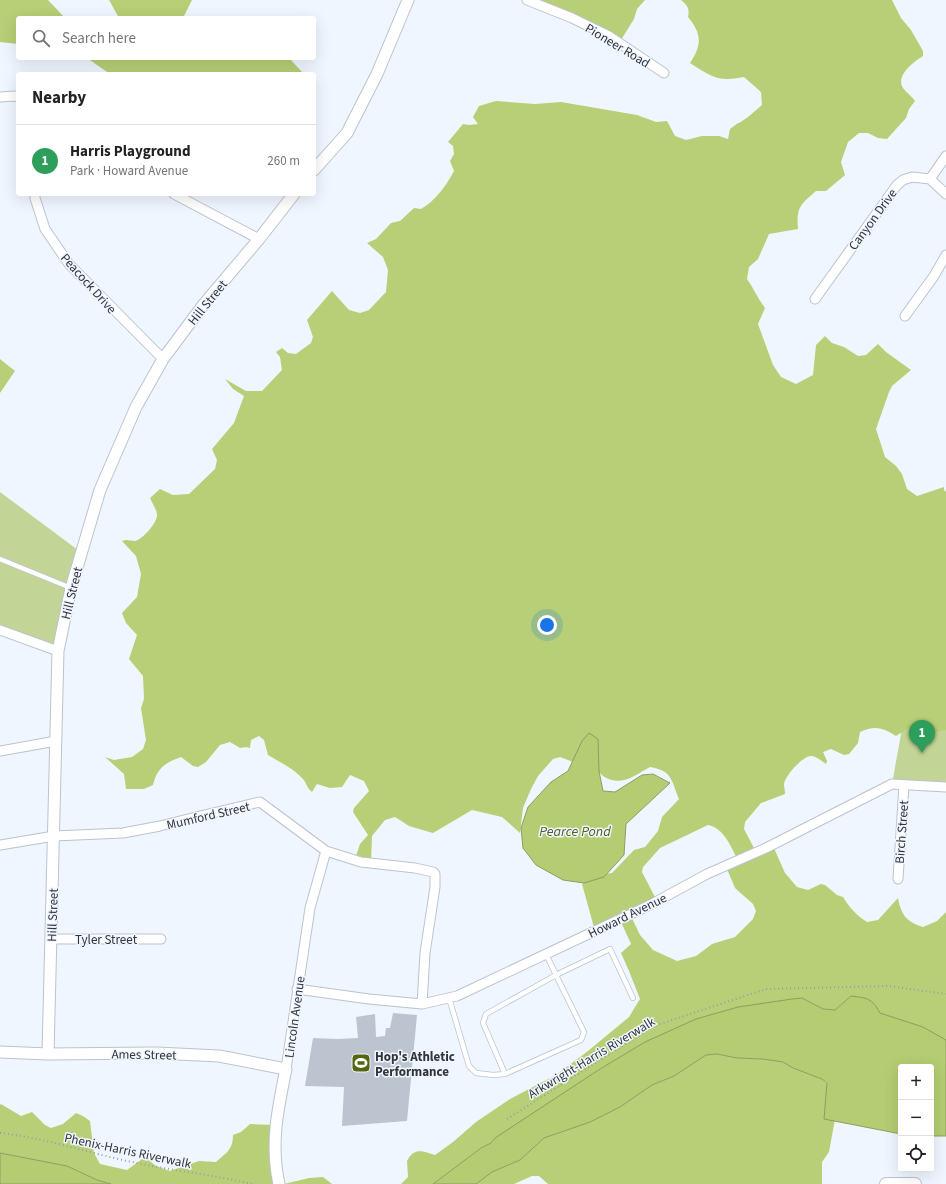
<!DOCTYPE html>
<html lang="en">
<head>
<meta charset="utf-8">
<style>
	:root { --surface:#fff; --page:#f6f6f6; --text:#222; --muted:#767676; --line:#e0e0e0; --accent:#546610 }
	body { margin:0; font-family:"Source Sans 3",sans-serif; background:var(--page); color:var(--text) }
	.controls { position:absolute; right:12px; bottom:12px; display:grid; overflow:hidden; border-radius:4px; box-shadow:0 4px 16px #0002 }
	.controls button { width:36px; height:36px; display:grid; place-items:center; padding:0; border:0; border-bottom:1px solid var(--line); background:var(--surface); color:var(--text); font:20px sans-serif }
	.you { position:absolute; left:547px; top:625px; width:14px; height:14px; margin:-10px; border:3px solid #fff; border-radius:50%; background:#1a73e8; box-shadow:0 0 0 6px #1a73e833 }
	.badge { display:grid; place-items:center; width:26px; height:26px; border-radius:50%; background:var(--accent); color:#fff; font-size:13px; font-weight:700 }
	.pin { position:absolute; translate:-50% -33px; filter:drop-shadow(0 1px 2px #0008) }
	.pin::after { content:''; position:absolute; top:21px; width:14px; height:12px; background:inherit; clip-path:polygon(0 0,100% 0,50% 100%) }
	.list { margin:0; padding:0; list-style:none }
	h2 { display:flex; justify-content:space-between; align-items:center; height:52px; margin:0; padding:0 16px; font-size:17px }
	h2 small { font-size:13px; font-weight:400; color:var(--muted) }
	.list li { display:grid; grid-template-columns:26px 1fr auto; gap:12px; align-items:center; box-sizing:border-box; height:72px; padding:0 16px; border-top:1px solid var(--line) }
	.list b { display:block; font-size:15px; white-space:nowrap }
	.list p { margin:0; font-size:13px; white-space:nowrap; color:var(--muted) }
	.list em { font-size:13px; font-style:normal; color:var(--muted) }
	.icon { flex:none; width:22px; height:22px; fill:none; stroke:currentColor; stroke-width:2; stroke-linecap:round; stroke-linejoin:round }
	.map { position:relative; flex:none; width:946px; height:1184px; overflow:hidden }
	.search { position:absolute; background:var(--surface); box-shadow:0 4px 16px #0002; left:16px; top:16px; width:300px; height:44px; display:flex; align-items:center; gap:10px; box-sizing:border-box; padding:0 14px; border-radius:4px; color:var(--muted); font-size:15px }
	.panel { position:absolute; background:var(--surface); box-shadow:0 4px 16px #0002; left:16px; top:72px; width:300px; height:124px; border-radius:4px }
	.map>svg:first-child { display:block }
</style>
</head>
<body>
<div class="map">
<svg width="946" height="1184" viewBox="0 0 946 1184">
	<rect width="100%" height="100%" fill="#f0f6ff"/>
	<path fill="#c3d596" d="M0,492L82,553L58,651L0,630Z
		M904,717L946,722V788L892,784Z"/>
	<path fill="#b7cf76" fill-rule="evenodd" d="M0,0H48L65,18H18V44L0,42Z
		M109,0H192L183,18H119Z
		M523,0H645L637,9L634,19L619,43Z
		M681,0H892L901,18L911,30L923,51V56C915,61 897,74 902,86C904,91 912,96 915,101L909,109L906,118L887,139L878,138L868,133H859L848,142L841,162L845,175L826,191H816C801,204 796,207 798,229L769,234L758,259L749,267L747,279C754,289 758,299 765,308L758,324L773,365L781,377L796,384L813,375L816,345L825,336L832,343L844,347L858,356L866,355L878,344L886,352L911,370L892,386L889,392L876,429L885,457L896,466L902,474L907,489L917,496L944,487V490L946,492V730L929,733L910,727L896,736C883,728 875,725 860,732L858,743L849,754L844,755L831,749L823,752L827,761L826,764C822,761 817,757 812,756C803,755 785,776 784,784C784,787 785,791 785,794L761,803L745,822L744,829L756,852L773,846L785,873L797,887L808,890L821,884L825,885L837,895L843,897C849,907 857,916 867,922L878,920L898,898C901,914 906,922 923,927L937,921L946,912V1051L851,996L835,1010L823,1009L802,998L495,1138L491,1143L481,1148L433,1184H401L408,1177L407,1161C414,1147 423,1151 435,1155L453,1142L476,1122L510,1099L556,1075L588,1051L629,1017L640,999L629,971L621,953L631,944L621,922L595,931L582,884L599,875L612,873L634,850L645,847L658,831L662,817L679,799C671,780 673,771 650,767C635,775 621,788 603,776C598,772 593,764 589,759L573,762L560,757L553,759L538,776L531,789L523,808L520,833L502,817L472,810L433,833L409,826L395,817L385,820L372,836L371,863L354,862L360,844L368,835L353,812L354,808L369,791L364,781L350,775L342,787L330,788L317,784L312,792C307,788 307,784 303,779C294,769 280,762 268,755L264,740L259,736L251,740L250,748L246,747L240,748L230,742L220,745L206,762L198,767L193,766L181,757C165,763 157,768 153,785L144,789H126L124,774L105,757L114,760L132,757L143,749L146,740L141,708L144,699L143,676L129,659L137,635L126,623L122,613L137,597L141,574L136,556L122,541C127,539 130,541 135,541C143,539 157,523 157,515C157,510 152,503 150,498L160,489L173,495L189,494L215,469L217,460L212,449L234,423L244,396L233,389L225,379L246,391H262L282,370L280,357L276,352L282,348L288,353L296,354L311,343L313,337L307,320L332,291L349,310L360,313L369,310L386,292L388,270L383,257L367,243L376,239L391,223L400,221L414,208L421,209C436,200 446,186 454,171L450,161L454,154L453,146L448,142L463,124L469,125L478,124L473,117L479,106L496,101L535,104L561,102L637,115L656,122L667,121L675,136L686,140L702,136H719L728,139L730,129L738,123H739L748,117L762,105L761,92L744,77C717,82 712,77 690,63C702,45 702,34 688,17C690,8 687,5 681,0ZM708,825C724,828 731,847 738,860L727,869L735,888L753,904L756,911L753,919L735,937L712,944L696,956L677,961L653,950L640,935L631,916L657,901L642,872L643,867L660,848Z
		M87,58H289L304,74H110Z
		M0,359L15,371L0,393Z
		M717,1054L737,1058L763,1059L783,1062L793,1068L822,1079L829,1086L835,1119L829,1152L822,1162V1184H548L539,1176H532L514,1184H476L492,1172L520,1160L544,1138L590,1122L620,1107L652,1085L674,1076L706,1055Z
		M1,1104L21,1116L32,1112L45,1125L51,1128L63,1124L76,1113L83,1116L90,1121L94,1153L100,1164L127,1170L145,1157L156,1166L170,1171L199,1161L216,1162C226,1153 233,1150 233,1135L241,1132L250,1124L275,1125L280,1184H111L97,1180L67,1166L0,1153V1105Z
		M323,1177L332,1184H284L309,1178Z"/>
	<path fill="#b4cc72" stroke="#8d9e61" d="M589,733L598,739L599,771L603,791L615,792L642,775L653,774L670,783L626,824L624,855L604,877L584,883L563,880L536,865L523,848L521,828L528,807L551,782L568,771L582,741Z
		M851,996C867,998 872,998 880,1013L923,1027L946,1040V1136H931V1067H901V1134L824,1119L827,1083L822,1079L793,1068L783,1062L763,1059L737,1058L717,1054L706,1055L674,1076L652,1085L620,1107L590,1122L544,1138L520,1160L492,1172L476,1184H433L481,1148L491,1143L495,1138L600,1069L645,1042L696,1019L738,1007L792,999L802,998L823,1009L835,1010Z
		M0,1153L67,1166L97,1180L111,1184H0Z"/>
	<path fill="#bcc4cf" d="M393,1013L417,1015L407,1121L342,1126L344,1087L305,1086L313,1038L337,1039L358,1038L356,1017L375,1014L376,1037L385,1036L386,1028H390Z"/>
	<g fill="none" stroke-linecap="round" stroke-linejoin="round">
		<defs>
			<path id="service" d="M0,559L71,588
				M449,998L469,1066L476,1073L493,1075L505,1074L581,1040L584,1032L556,975L610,949L633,998
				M505,1074L483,1023L486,1014L556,975L546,954"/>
			<path id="minor" d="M527,0L572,18L609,36L664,73
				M0,97L15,96L18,97
				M930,179L946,156
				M35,194V198L45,229L69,264L163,359
				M174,194L259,239
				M815,299L897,185L903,180L912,177L930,179L946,194
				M905,316L934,276L946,255
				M0,630L58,651
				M0,751L56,741
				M0,845L54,836L123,833L160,826L200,816L260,802L326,851L361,862L415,868L433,872L435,874V887L425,953L422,1004
				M898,879L904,785
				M51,939H161
				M297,989L369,999L422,1004L457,996L650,905L707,874L766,848L892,784L946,787
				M286,1069L310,908L326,851"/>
			<path id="tertiary" d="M314,170L347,133L377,74L408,0
				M0,1052L48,1054L157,1053L219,1056L286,1069C278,1108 270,1144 279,1184
				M48,1054L58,651L71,588L100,490L136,407L163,359L204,304L259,239L294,194"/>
			<path id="secondary" d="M886,1184H915"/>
		</defs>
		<use href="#service" stroke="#bbc3ce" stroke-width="6"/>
		<use href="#minor" stroke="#bbc3ce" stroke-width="11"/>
		<use href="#tertiary" stroke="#bbc3ce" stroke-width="13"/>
		<use href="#secondary" stroke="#bbc3ce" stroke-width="14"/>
		<path stroke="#9a9fa6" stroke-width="2" stroke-dasharray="1 3" stroke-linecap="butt" d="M507,1119L654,1026L766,989L888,986L946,994
			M0,1133C47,1138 91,1154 137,1163C175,1171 214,1175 252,1184"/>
		<use href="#service" stroke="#fff" stroke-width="4.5"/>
		<use href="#minor" stroke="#fff" stroke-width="9"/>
		<use href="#tertiary" stroke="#fff" stroke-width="11"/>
		<use href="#secondary" stroke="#fff" stroke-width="12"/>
	</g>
	<defs>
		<symbol id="stadium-square" viewBox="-11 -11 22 22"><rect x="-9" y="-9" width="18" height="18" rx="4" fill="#546610" stroke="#f0f6ff"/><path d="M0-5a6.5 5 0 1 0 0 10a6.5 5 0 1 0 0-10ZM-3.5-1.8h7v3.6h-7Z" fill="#fff"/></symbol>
	</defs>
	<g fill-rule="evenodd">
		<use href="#stadium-square" x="350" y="1052" width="22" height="22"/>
	</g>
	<g text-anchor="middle" stroke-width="3" stroke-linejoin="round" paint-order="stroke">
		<g font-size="13" fill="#313438" stroke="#f0f6ff">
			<text transform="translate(618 45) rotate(31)" y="5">Pioneer Road</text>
			<text transform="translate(872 219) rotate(-54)" y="5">Canyon Drive</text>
			<text transform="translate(89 283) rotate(48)" y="5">Peacock Drive</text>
			<text transform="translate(207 302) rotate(-51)" y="5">Hill Street</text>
			<text transform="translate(71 593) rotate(-76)" y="5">Hill Street</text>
			<text transform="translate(208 815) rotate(-13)" y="5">Mumford Street</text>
			<text transform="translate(901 832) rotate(-86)" y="5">Birch Street</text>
			<text transform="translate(52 915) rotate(-88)" y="5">Hill Street</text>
			<text transform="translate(627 915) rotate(-26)" y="5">Howard Avenue</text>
			<text x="106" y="944">Tyler Street</text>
			<text transform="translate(294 1017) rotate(-82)" y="5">Lincoln Avenue</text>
			<text transform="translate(144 1054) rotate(1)" y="5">Ames Street</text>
			<text transform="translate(591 1057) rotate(-31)" y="5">Arkwright-Harris Riverwalk</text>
			<text transform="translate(128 1150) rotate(12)" y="5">Phenix-Harris Riverwalk</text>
		</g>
		<g font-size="13" font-weight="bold" fill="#313438" stroke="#f0f6ff" text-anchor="start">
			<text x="375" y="1061">Hop's Athletic<tspan x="375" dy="15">Performance</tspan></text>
		</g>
		<g font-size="14" font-style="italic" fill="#505f20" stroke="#f0f6ff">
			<text x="575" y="836">Pearce Pond</text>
		</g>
	</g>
</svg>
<div class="controls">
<button>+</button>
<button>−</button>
<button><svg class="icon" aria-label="locate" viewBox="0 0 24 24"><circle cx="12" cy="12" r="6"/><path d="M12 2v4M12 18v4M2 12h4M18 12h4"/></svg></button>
</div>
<div class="you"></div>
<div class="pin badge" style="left:922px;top:753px;background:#2e9e5b">1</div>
<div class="search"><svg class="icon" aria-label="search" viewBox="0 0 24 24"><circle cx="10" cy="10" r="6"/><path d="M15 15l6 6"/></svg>Search here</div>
<section class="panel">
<h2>Nearby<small></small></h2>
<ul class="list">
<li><span class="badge" style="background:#2e9e5b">1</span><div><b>Harris Playground</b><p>Park · Howard Avenue</p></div><em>260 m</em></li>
</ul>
</section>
</div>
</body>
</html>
